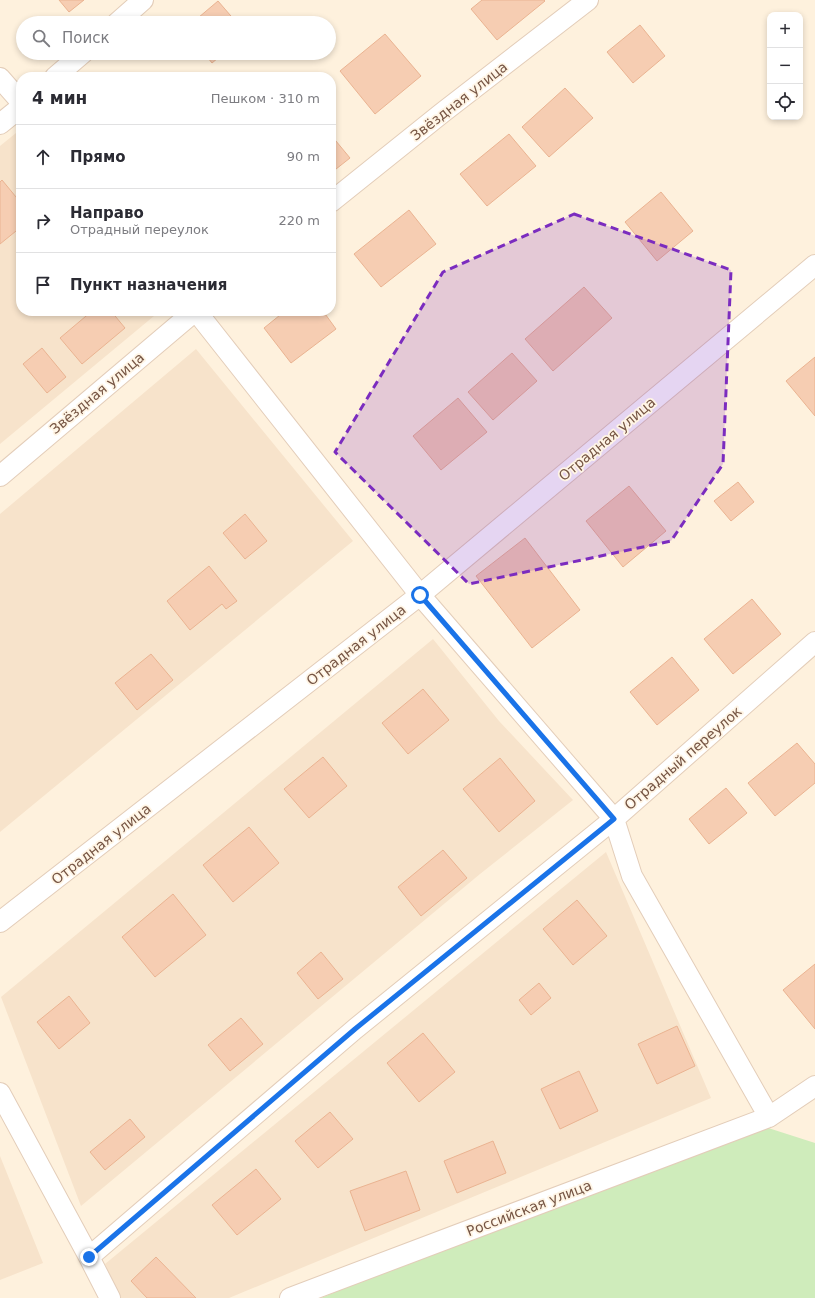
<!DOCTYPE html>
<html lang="ru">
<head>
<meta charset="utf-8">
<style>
	:root { --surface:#fff; --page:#f2f2f3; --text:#2b2b33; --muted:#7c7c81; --line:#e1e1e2 }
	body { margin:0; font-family:"DejaVu Sans",sans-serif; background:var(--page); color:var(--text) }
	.controls { position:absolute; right:12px; top:12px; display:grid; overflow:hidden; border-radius:8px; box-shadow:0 2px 6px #0003 }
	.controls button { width:36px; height:36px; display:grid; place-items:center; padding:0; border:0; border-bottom:1px solid var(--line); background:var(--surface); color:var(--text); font:20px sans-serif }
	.stop { position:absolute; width:12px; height:12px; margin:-9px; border:3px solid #1a73e8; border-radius:50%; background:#fff }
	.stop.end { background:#1a73e8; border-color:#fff; box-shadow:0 1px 4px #0008 }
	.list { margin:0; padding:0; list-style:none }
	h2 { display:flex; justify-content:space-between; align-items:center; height:52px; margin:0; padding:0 16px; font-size:17px }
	h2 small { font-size:13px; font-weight:400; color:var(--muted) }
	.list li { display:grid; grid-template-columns:26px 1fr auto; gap:12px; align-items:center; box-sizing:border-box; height:64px; padding:0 16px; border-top:1px solid var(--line) }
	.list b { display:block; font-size:15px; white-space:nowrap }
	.list p { margin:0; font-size:13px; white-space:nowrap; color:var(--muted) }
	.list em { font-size:13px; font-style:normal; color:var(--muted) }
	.icon { flex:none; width:22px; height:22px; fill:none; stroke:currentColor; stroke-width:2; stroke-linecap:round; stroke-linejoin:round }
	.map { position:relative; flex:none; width:815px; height:1298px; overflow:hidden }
	.search { position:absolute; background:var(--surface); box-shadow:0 2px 6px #0003; left:16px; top:16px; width:320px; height:44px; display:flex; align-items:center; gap:10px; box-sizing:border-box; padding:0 14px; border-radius:22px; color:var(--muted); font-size:15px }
	.panel { position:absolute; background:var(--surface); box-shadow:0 2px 6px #0003; left:16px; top:72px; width:320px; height:244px; border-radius:16px }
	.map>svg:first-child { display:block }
</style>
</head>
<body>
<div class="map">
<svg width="815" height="1298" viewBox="0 0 815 1298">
	<rect width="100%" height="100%" fill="#fef1dd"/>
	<path fill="#f7e3cb" d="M16,133L21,138V311H160L0,444V146Z
		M196,349L353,541L0,832V514Z
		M433,639L499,721L573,800L480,874L81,1206L1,997Z
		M606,852L711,1098L229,1298H121L105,1264Z
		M0,1156L43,1263L0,1280Z"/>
	<path fill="#cfecbb" d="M743,1120L815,1143V1298H321Z"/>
	<path fill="#f6cdb2" stroke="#eab391" d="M59,0H84L69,12Z
		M482,0H544L545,1L497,40L471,9Z
		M218,1L237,23H192Z
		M640,25L665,56L633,83L607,52Z
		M385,34L421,76L375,114L340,71Z
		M204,53H224L212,63Z
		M565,88L593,118L549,157L522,127Z
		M509,134L536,166L487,206L460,174Z
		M331,135L350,158L331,173Z
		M2,180L21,203V227L0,244V182Z
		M661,192L693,231L657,261L625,222Z
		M409,210L436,244L381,287L354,254Z
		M584,287L612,318L553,371L525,339Z
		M92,311H111L125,328L82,364L60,338Z
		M285,311H323L336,329L291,363L264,328Z
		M42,348L66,377L47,393L23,364Z
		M512,353L537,381L493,420L468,392Z
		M815,357V416L786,381Z
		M458,398L487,432L441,470L413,436Z
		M738,482L754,502L731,521L714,501Z
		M629,486L666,531L623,567L586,521Z
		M245,514L267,541L245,559L223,533Z
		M525,538L580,610L532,648L476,576Z
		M209,566L237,601L226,609L222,604L190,630L167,601Z
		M752,599L781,634L733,674L704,639Z
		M151,654L173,680L137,710L115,683Z
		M672,657L699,690L657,725L630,692Z
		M423,689L449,720L408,754L382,723Z
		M797,743L815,764V783L775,816L748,783Z
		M323,757L347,786L309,818L284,789Z
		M500,758L535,801L499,832L463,789Z
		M726,788L747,813L709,844L689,819Z
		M249,827L279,863L233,902L203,865Z
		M443,850L467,878L421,916L398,887Z
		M173,894L206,935L155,977L122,937Z
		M577,900L607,936L573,965L543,929Z
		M321,952L343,979L318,999L297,973Z
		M815,964V1029L783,990Z
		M539,983L551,998L531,1015L519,1000Z
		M69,996L90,1023L59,1049L37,1022Z
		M241,1018L263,1044L230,1071L208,1045Z
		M677,1026L695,1066L657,1084L638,1044Z
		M423,1033L455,1072L419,1102L387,1063Z
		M579,1071L598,1111L560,1129L541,1089Z
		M330,1112L353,1139L318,1168L295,1141Z
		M130,1119L145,1137L105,1170L90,1152Z
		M493,1141L506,1173L457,1193L444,1161Z
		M256,1169L281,1199L237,1235L212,1205Z
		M406,1171L420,1210L365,1231L350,1191Z
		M156,1257L196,1298H147L131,1281Z"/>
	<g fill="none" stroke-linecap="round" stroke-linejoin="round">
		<defs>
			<path id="street" d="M117,23L143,0
				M55,77L83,53
				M0,78L21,102
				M0,124L21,107
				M331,202L442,113L588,0
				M196,311L420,595L614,819L632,876L769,1117
				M0,476L195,311
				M0,922L420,595L815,265
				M0,1093L89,1257L110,1298
				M89,1257L355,1029L614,819L815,642
				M290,1298L769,1117L815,1086"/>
		</defs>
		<use href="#street" stroke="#e3cdb9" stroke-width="22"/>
		<use href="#street" stroke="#fff" stroke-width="20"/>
	</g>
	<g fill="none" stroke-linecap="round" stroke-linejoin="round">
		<path stroke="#1a73e8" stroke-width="5" d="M89,1257L355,1029L614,819L420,595"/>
	</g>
	<path fill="#7b2cbf" fill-opacity="0.2" stroke="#7b2cbf" stroke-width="3" stroke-dasharray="8 5" stroke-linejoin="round" d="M574,214L731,270L723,464L671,541L469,584L335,452L443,272Z"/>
	<g text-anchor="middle" stroke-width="3.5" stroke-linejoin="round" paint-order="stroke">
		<g font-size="14" fill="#765544" stroke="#fff5e5">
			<text transform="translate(459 101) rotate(-38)" y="5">Звёздная улица</text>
			<text transform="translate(97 393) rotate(-40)" y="5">Звёздная улица</text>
			<text transform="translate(607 439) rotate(-40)" y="5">Отрадная улица</text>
			<text transform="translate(356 645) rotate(-38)" y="5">Отрадная улица</text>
			<text transform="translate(683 758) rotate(-41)" y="5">Отрадный переулок</text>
			<text transform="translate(101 844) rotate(-38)" y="5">Отрадная улица</text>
			<text transform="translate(529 1208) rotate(-21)" y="5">Российская улица</text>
		</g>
	</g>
</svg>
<div class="controls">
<button>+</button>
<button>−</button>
<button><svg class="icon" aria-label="locate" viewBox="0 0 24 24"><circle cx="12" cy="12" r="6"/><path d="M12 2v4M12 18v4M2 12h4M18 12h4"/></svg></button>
</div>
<div class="stop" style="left:420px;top:595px"></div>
<div class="stop end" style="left:89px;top:1257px"></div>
<div class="search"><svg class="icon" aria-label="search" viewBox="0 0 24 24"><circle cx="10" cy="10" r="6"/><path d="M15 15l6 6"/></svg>Поиск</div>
<section class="panel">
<h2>4 мин<small>Пешком · 310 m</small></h2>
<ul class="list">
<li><svg class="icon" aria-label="ahead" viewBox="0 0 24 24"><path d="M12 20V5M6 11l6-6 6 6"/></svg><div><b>Прямо</b></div><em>90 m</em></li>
<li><svg class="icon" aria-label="right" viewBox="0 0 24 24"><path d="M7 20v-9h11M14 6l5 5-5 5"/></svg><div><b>Направо</b><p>Отрадный переулок</p></div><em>220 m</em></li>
<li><svg class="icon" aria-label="arrive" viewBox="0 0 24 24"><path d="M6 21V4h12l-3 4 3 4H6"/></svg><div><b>Пункт назначения</b></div></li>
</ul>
</section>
</div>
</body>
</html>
